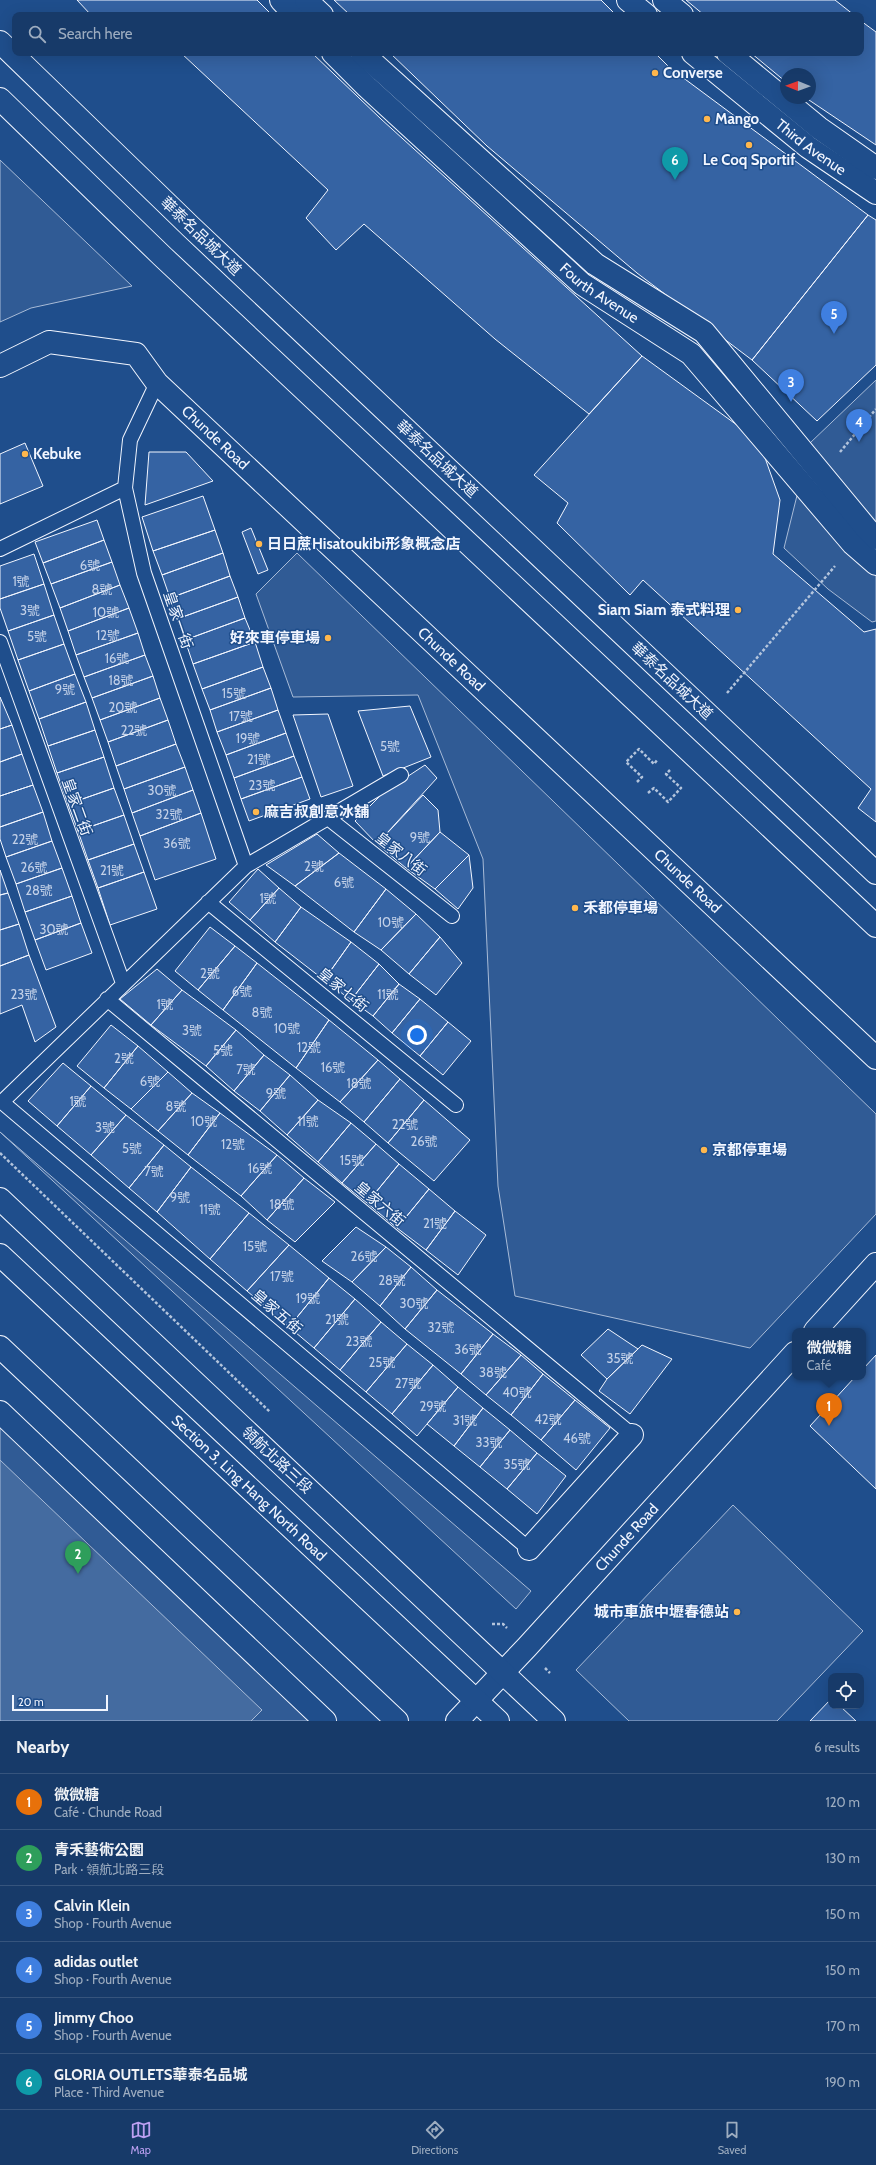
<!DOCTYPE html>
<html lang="en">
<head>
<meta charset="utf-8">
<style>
	:root { --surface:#173a69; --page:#20416f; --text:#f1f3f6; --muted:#9eadc0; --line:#36547d; --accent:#bca0f2 }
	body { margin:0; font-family:Cabin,"Noto Sans TC",sans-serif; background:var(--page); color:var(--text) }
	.controls { position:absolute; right:12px; bottom:12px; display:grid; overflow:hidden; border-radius:8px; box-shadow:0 4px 16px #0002 }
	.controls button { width:36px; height:36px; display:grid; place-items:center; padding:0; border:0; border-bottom:1px solid var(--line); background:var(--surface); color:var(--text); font:20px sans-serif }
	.compass { position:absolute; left:780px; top:68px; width:36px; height:36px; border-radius:50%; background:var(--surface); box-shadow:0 4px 16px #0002; rotate:271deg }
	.scale { position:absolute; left:12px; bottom:10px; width:96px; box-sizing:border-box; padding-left:4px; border:2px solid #f2f6ff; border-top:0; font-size:11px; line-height:14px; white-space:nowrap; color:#f2f6ff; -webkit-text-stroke:3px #1f4e8c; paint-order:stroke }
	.you { position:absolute; left:417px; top:1035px; width:14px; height:14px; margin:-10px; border:3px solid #fff; border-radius:50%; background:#1a73e8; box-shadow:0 0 0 6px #1a73e833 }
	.badge { display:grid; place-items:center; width:26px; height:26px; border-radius:50%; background:var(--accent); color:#fff; font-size:13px; font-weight:700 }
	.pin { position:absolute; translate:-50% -33px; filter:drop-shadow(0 1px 2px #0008) }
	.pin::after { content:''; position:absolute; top:21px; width:14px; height:12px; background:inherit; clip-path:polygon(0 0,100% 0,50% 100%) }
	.popup { position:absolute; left:792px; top:1328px; width:74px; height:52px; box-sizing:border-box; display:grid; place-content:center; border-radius:8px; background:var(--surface); filter:drop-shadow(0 1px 3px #0005); font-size:13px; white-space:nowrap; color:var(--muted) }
	.popup b { font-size:15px; color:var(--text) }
	.popup::after { content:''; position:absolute; left:50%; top:100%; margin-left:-8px; border:8px solid transparent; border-top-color:var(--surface) }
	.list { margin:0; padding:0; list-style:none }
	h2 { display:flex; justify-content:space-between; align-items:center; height:52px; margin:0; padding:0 16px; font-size:17px }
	h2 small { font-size:13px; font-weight:400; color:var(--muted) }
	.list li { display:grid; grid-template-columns:26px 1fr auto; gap:12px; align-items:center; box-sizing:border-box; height:56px; padding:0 16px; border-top:1px solid var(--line) }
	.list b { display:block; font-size:15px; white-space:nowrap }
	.list p { margin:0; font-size:13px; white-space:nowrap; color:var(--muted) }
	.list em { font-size:13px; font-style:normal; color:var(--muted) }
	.icon { flex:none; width:22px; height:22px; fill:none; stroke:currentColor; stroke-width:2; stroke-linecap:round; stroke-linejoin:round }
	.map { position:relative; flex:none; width:876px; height:1721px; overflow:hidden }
	.search { position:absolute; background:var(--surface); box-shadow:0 4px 16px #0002; left:12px; right:12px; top:12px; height:44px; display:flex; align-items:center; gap:10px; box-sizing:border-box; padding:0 14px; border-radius:8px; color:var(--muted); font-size:15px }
	.sheet { height:388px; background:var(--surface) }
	nav { display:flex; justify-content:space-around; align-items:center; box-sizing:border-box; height:56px; border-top:1px solid var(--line); background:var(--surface); font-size:11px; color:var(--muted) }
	nav a { display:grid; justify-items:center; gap:2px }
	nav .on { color:var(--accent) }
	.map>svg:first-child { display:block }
</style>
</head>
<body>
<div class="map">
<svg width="876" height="1721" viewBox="0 0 876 1721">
	<rect width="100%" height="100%" fill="#1f4e8c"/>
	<path fill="#305b95" stroke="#a8bbd7" d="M0,160L132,286L31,308L0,322Z
		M876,380V621L872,622L828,589L784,548L810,443Z
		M297,553L876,1114V1214L750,1348L515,1296L498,1186L483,859L418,695L293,697L256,594Z
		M0,1132L531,1591L516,1609Z
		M0,1427L313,1721H0Z
		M733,1505L863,1631L777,1721H629L576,1670Z"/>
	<path fill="#446ba0" stroke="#a8bbd7" d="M0,1460L262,1710L251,1721H0Z"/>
	<path fill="#3563a3" stroke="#f2f6ff" d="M77,0H257L272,15H91Z
		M334,0H601L616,15H350Z
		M686,0H835L854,15H704Z
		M861,21L876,32V145L806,98H810V74H786V82L751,53H861Z
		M181,53H312L381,119L642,356L589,414L495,339L364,224L336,250L306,218L328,190Z
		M390,53H655L670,68L868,215L752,360L637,273L487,146Z
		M868,215L876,220V365L817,421L752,360Z
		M642,356L759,441L780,500L773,554L864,632L876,629V822L858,808L871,789L643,580L630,595L557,523L568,503L534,475Z
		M25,443L43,486L0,504V454Z
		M149,452H186L213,481L145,505Z
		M203,496L215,530L153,551L142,517Z
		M97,520L104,540L43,563L35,542Z
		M251,528L268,570L258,574L242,532Z
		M215,530L223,553L162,575L153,551Z
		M104,540L112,562L51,584L43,563Z
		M223,553L230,576L170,598L162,575Z
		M34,554L44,584L0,599V566Z
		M112,562L120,585L60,608L51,584Z
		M230,576L238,597L177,619L170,598Z
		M44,584L54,615L8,631L0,608V599Z
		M120,585L129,608L68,631L60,608Z
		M238,597L245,618L185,640L177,619Z
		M129,608L138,633L76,655L68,631Z
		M54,615L64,644L18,660L8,631Z
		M245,618L255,642L193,664L185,640Z
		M138,633L145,655L84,677L76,655Z
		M255,642L263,667L202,689L193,664Z
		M64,644L75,674L29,691L18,660Z
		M145,655L153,676L92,698L84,677Z
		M263,667L271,688L210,710L202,689Z
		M75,674L86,702L39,719L29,691Z
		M153,676L160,698L100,720L92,698Z
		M271,688L278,710L217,732L210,710Z
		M0,697L12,725L0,729Z
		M160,698L168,720L108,742L100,720Z
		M86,702L95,730L48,746L39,719Z
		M410,706L431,757L383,776L358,711Z
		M278,710L286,733L226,755L217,732Z
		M328,714L353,786L321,797L293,715Z
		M168,720L176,744L116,766L108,742Z
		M12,725L22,754L0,762V729Z
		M95,730L104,757L57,773L48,746Z
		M286,733L294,756L234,778L226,755Z
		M176,744L185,767L124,789L116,766Z
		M22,754L33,785L0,796V762Z
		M294,756L302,777L241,799L234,778Z
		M104,757L114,788L68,804L57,773Z
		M425,765L437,778L377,844L355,821L384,792Z
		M185,767L193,790L132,813L124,789Z
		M302,777L310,799L249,821L241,799Z
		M33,785L43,812L0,827V796Z
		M114,788L124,815L78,831L68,804Z
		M193,790L201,813L140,836L132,813Z
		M423,795L438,810L440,832L406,868L377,844Z
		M43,812L52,841L6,857L0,839V827Z
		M201,813L216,859L155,880L140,836Z
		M124,815L134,844L88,860L78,831Z
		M440,832L469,855L435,889L406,868Z
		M317,834L339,853L295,886L266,865Z
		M52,841L62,868L16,884L6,857Z
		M134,844L144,872L98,888L88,860Z
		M339,853L386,889L354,932L295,886Z
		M469,855L473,888L458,909L435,889Z
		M62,868L72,896L25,912L16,884Z
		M258,869L279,888L250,920L229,902Z
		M0,870L8,893L0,895Z
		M144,872L157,909L110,925L98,888Z
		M279,888L301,907L275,942L250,920Z
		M386,889L416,914L381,950L354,932Z
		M8,893L19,924L0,930V895Z
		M72,896L81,923L35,940L25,912Z
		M301,907L351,942L324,980L275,942Z
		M416,914L440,937L409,974L381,950Z
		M81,923L92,953L46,970L35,940Z
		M19,924L29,955L0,966V930Z
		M210,927L235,946L198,990L175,971Z
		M440,937L462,963L436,995L409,974Z
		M351,942L379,964L351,1000L324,980Z
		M235,946L257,963L223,1010L198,990Z
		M29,955L56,1027L35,1042L22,1005L0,1014V966Z
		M257,963L329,1020L296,1068L223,1010Z
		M379,964L399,984L373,1016L351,1000Z
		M157,969L182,990L151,1025L120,999Z
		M399,984L420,999L392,1033L373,1016Z
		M182,990L236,1030L206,1066L151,1025Z
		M420,999L448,1022L420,1056L392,1033Z
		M329,1020L378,1060L340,1102L296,1068Z
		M448,1022L471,1041L443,1075L420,1056Z
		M111,1025L138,1046L104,1088L77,1066Z
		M236,1030L264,1055L234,1091L206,1066Z
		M138,1046L168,1072L131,1109L104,1088Z
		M264,1055L290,1075L260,1111L234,1091Z
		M378,1060L400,1079L364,1122L340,1102Z
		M63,1063L91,1086L57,1126L28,1101Z
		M168,1072L192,1093L158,1131L131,1109Z
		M290,1075L318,1100L287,1135L260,1111Z
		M400,1079L424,1100L388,1143L364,1122Z
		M91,1086L126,1115L91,1155L57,1126Z
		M192,1093L220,1113L188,1155L158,1131Z
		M318,1100L351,1123L318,1162L287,1135Z
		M424,1100L470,1140L434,1181L388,1143Z
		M220,1113L277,1155L241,1196L188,1155Z
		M126,1115L164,1145L129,1188L91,1155Z
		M351,1123L376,1144L342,1183L318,1162Z
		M376,1144L399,1164L367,1203L342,1183Z
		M164,1145L191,1167L157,1212L129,1188Z
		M277,1155L304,1178L267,1220L241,1196Z
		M399,1164L429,1189L397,1228L367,1203Z
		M191,1167L249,1213L210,1259L157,1212Z
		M304,1178L335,1202L295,1242L267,1220Z
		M429,1189L455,1211L426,1250L397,1228Z
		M455,1211L486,1235L458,1275L426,1250Z
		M249,1213L289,1245L247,1291L210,1259Z
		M356,1227L386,1247L352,1282L322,1261Z
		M289,1245L329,1278L289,1327L247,1291Z
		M386,1247L411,1267L380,1306L352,1282Z
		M411,1267L437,1290L405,1329L380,1306Z
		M329,1278L355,1299L314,1348L289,1327Z
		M437,1290L493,1334L461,1374L405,1329Z
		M355,1299L381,1322L340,1370L314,1348Z
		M381,1322L407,1344L366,1392L340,1370Z
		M608,1329L638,1349L607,1379L581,1355Z
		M493,1334L521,1355L486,1395L461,1374Z
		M407,1344L433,1365L392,1414L366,1392Z
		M642,1345L672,1359L630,1414L599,1391L607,1379Z
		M521,1355L543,1374L511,1415L486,1395Z
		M876,1355V1489L810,1426L855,1377H863V1369Z
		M433,1365L458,1387L417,1436L392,1414Z
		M543,1374L575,1400L541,1440L511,1415Z
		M458,1387L483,1408L454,1446L427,1424Z
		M575,1400L610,1428L576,1470L541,1440Z
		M483,1408L510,1430L480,1467L454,1446Z
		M510,1430L537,1453L507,1489L480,1467Z
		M537,1453L566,1476L537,1514L507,1489Z
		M831,1699V1706H840L856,1721H810Z"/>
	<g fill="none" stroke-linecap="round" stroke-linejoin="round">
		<defs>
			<path id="lane" d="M157,383L130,440L125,488L144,573L246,866
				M0,549L125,488
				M0,642L123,983
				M328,818L452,916
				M208,902L456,1105
				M107,999L632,1435
				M2,1102L529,1549
				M2,1102L246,866L401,775"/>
			<g id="street">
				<path d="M281,0L295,15"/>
				<path d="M306,0L322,15"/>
				<path d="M628,0L646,15"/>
				<path d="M664,0L682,15"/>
				<path d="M0,42L191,227L876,873"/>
				<path id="s1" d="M333,53L367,87L582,284L691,354L853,544L876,564"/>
				<path d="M362,53L595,264L704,332L867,529L876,538"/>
				<path id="s2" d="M693,53L808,147L876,193"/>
				<path d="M728,53L819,128L876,168"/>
				<path d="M0,99L162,256L876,926"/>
				<path id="s3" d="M0,366L49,342L136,354L157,383L876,1058"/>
				<path d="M815,1331L876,1264"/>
				<path d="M529,1549L632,1435"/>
				<path id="s4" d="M457,1721L527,1647L795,1353"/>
			</g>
			<g id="secondary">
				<path d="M0,1199L554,1721"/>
				<path id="s5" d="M0,1255L498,1721"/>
				<path d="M0,1347L397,1721"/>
				<path d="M0,1412L325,1721"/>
			</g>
		</defs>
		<use href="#lane" stroke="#f2f6ff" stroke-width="16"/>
		<use href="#street" stroke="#f2f6ff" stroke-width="24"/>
		<use href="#secondary" stroke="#f2f6ff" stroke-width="24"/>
		<path stroke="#b3c4dc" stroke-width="2.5" stroke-dasharray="3 2" stroke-linecap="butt" d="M840,452L876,409
			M727,693L835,566
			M637,782L642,777L626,762L639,749L654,764L658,759
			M648,793L654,788L668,802L681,788L666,774L670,770
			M0,1153L270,1412
			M492,1624H503L507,1628
			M545,1668L550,1673"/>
		<use href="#lane" stroke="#1f4e8c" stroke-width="14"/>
		<use href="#street" stroke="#1f4e8c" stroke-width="22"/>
		<use href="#secondary" stroke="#1f4e8c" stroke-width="22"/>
	</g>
	<g fill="#ffb74d" stroke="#1f4e8c" stroke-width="1.5">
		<circle cx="655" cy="73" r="4"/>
		<circle cx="707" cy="119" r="4"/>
		<circle cx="749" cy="145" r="4"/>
		<circle cx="25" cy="454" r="4"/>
		<circle cx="259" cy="544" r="4"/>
		<circle cx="738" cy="610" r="4"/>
		<circle cx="328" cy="638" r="4"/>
		<circle cx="256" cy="812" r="4"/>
		<circle cx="575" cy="908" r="4"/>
		<circle cx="704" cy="1150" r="4"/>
		<circle cx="737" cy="1612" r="4"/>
	</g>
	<g text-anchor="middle" stroke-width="3" stroke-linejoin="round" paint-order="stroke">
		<g font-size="13" fill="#c3d1e8">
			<text x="90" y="570">6號</text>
			<text x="21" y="586">1號</text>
			<text x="102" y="594">8號</text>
			<text x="30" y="615">3號</text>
			<text x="106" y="617">10號</text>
			<text x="108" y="640">12號</text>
			<text x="37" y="641">5號</text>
			<text x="117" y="663">16號</text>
			<text x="121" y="685">18號</text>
			<text x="65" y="694">9號</text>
			<text x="234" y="698">15號</text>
			<text x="123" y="712">20號</text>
			<text x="241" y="721">17號</text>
			<text x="134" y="735">22號</text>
			<text x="248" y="743">19號</text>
			<text x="390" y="751">5號</text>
			<text x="259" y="764">21號</text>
			<text x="262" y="790">23號</text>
			<text x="162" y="795">30號</text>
			<text x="169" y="819">32號</text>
			<text x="420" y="842">9號</text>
			<text x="25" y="844">22號</text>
			<text x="177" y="848">36號</text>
			<text x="314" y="871">2號</text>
			<text x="34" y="872">26號</text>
			<text x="112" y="875">21號</text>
			<text x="344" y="887">6號</text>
			<text x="39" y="895">28號</text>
			<text x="268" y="903">1號</text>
			<text x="391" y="927">10號</text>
			<text x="54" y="934">30號</text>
			<text x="210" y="978">2號</text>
			<text x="242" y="996">6號</text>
			<text x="24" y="999">23號</text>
			<text x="388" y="999">11號</text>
			<text x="165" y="1009">1號</text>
			<text x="262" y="1017">8號</text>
			<text x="287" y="1033">10號</text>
			<text x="192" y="1035">3號</text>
			<text x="309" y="1052">12號</text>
			<text x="223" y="1055">5號</text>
			<text x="124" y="1063">2號</text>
			<text x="333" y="1072">16號</text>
			<text x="246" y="1074">7號</text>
			<text x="150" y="1086">6號</text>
			<text x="359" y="1088">18號</text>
			<text x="276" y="1098">9號</text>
			<text x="78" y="1106">1號</text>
			<text x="176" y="1111">8號</text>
			<text x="204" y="1126">10號</text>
			<text x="308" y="1126">11號</text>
			<text x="405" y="1129">22號</text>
			<text x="105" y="1132">3號</text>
			<text x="424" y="1146">26號</text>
			<text x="233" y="1149">12號</text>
			<text x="132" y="1153">5號</text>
			<text x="352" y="1165">15號</text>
			<text x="260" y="1173">16號</text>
			<text x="154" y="1176">7號</text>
			<text x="180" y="1202">9號</text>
			<text x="282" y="1209">18號</text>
			<text x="210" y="1214">11號</text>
			<text x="435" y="1228">21號</text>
			<text x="255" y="1251">15號</text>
			<text x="364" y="1261">26號</text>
			<text x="282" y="1281">17號</text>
			<text x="392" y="1285">28號</text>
			<text x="308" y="1303">19號</text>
			<text x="414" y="1308">30號</text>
			<text x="337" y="1324">21號</text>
			<text x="441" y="1332">32號</text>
			<text x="359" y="1346">23號</text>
			<text x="468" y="1354">36號</text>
			<text x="620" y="1363">35號</text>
			<text x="382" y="1367">25號</text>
			<text x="493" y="1377">38號</text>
			<text x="408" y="1388">27號</text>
			<text x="517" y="1397">40號</text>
			<text x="433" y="1411">29號</text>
			<text x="548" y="1424">42號</text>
			<text x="465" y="1425">31號</text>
			<text x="577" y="1443">46號</text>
			<text x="489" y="1447">33號</text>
			<text x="517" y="1469">35號</text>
		</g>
		<g font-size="15" font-weight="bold" fill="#f2f6ff" stroke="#1f4e8c" text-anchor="start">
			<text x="663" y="78">Converse</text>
			<text x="715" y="124">Mango</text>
			<text x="749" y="165" text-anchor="middle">Le Coq Sportif</text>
			<text x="33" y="459">Kebuke</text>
			<text x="267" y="549">日日蔗Hisatoukibi形象概念店</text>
			<text x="730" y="615" text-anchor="end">Siam Siam 泰式料理</text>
			<text x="320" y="643" text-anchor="end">好來車停車場</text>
			<text x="264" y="817">麻吉叔創意冰舖</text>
			<text x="583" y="913">禾都停車場</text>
			<text x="712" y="1155">京都停車場</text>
			<text x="729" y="1617" text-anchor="end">城市車旅中壢春德站</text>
		</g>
		<g font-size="15" fill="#f2f6ff" stroke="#1f4e8c">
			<text dy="5" stroke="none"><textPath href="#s2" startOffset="151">Third Avenue</textPath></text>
			<text transform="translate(201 236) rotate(44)" y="5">華泰名品城大道</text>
			<text dy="5" stroke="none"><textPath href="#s1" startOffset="359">Fourth Avenue</textPath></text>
			<text dy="5" stroke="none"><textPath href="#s3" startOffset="258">Chunde Road</textPath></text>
			<text transform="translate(437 459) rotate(43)" y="5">華泰名品城大道</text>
			<text transform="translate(178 620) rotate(71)" y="5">皇家一街</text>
			<text dy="5" stroke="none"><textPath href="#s3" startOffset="582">Chunde Road</textPath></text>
			<text transform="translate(672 681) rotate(43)" y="5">華泰名品城大道</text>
			<text transform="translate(77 807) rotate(70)" y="5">皇家二街</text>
			<text transform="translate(401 854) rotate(38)" y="5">皇家八街</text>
			<text dy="5" stroke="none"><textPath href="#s3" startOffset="906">Chunde Road</textPath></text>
			<text transform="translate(343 990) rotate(39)" y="5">皇家七街</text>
			<text transform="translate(380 1204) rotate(40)" y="5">皇家六街</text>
			<text transform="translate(277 1312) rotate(40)" y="5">皇家五街</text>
			<text transform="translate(277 1460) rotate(43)" y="5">領航北路三段</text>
			<text dy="5" stroke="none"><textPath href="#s5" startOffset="341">Section 3, Ling Hang North Road</textPath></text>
			<text dy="5" stroke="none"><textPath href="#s4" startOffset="250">Chunde Road</textPath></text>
		</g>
	</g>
</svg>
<div class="controls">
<button><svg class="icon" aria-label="locate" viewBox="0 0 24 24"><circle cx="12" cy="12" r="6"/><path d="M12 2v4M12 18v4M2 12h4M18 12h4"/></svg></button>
</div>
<svg class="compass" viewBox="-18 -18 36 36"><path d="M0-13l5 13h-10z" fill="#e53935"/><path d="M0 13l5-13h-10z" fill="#9eadc0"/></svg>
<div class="scale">20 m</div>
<div class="you"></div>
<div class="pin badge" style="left:829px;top:1426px;background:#e8710a">1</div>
<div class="popup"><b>微微糖</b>Café</div>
<div class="pin badge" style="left:78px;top:1574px;background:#2e9e5b">2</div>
<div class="pin badge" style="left:791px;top:402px;background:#3f7fe0">3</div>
<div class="pin badge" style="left:859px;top:442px;background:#3f7fe0">4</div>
<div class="pin badge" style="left:834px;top:334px;background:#3f7fe0">5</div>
<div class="pin badge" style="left:675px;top:180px;background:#0f9aa8">6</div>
<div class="search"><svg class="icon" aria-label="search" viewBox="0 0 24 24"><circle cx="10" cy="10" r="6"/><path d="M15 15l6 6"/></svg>Search here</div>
</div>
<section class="sheet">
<h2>Nearby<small>6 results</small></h2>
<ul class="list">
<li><span class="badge" style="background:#e8710a">1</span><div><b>微微糖</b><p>Café · Chunde Road</p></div><em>120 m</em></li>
<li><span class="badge" style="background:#2e9e5b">2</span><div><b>青禾藝術公園</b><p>Park · 領航北路三段</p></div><em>130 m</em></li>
<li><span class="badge" style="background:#3f7fe0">3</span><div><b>Calvin Klein</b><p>Shop · Fourth Avenue</p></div><em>150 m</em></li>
<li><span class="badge" style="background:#3f7fe0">4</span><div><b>adidas outlet</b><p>Shop · Fourth Avenue</p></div><em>150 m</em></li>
<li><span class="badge" style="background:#3f7fe0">5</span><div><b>Jimmy Choo</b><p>Shop · Fourth Avenue</p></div><em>170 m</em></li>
<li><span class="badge" style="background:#0f9aa8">6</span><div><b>GLORIA OUTLETS華泰名品城</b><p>Place · Third Avenue</p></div><em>190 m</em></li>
</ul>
</section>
<nav>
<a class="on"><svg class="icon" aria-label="map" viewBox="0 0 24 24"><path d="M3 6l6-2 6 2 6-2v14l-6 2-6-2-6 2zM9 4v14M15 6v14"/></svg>Map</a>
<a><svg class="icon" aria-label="directions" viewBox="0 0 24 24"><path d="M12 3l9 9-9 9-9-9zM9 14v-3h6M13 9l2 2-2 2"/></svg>Directions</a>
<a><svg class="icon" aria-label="saved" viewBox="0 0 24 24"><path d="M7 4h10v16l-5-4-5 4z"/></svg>Saved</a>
</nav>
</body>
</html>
